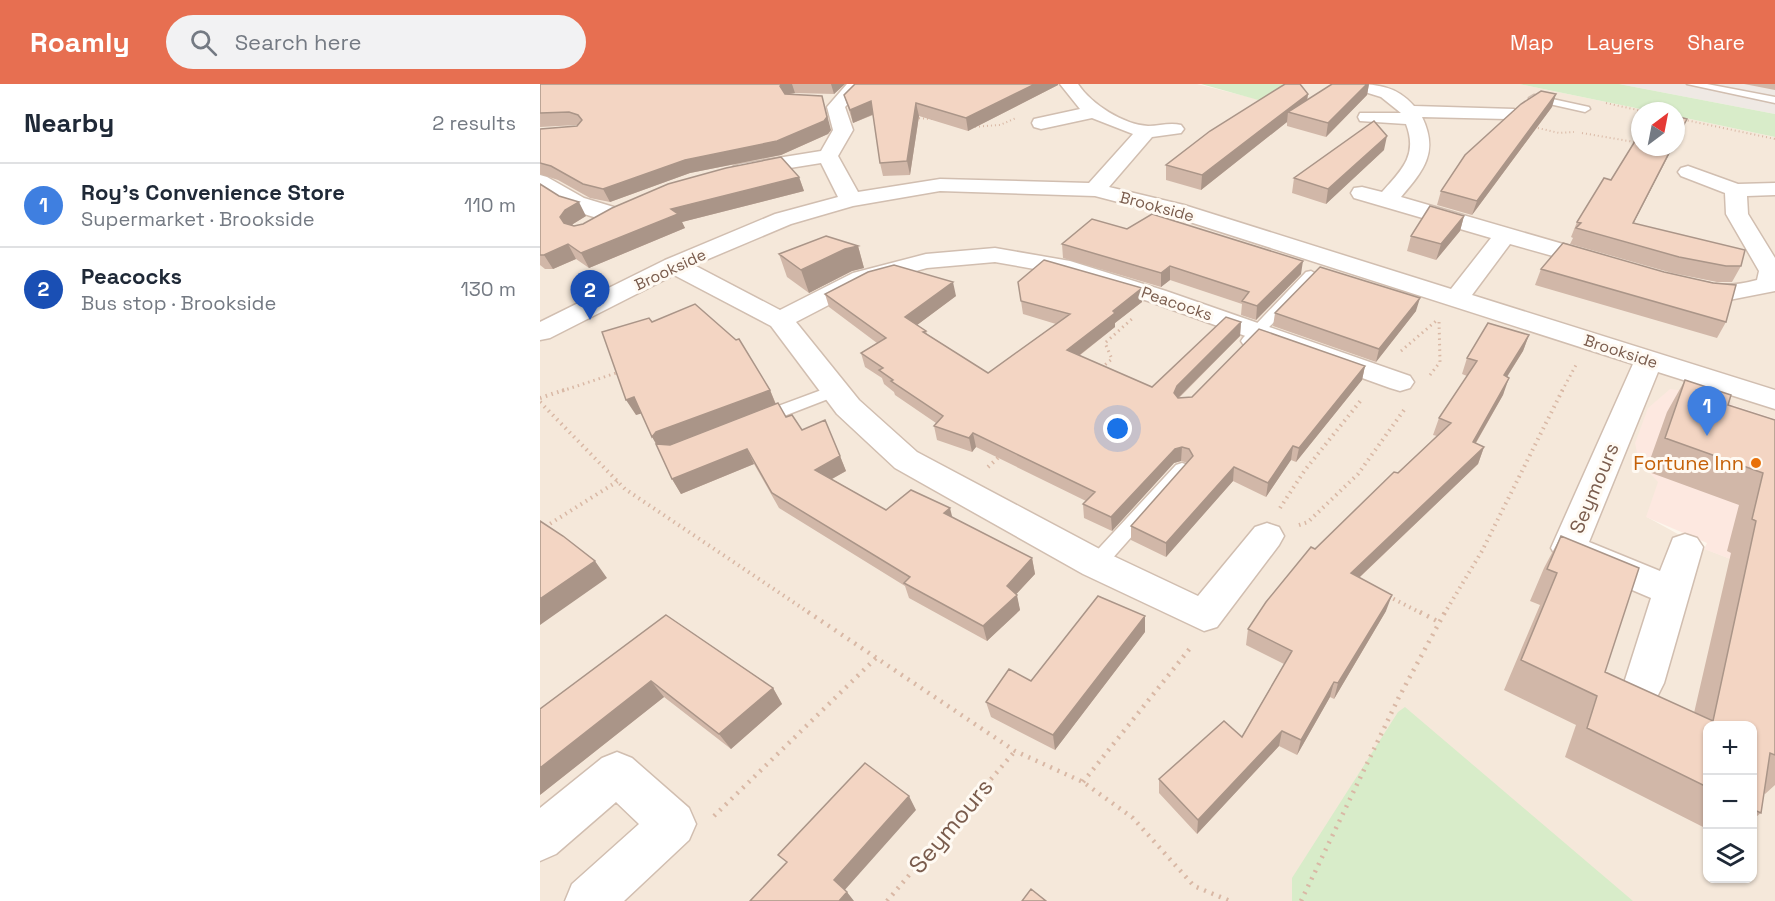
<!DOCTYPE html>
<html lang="en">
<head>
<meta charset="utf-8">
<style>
	:root { --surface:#fff; --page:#f2f2f3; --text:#1f2937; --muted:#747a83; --line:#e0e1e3; --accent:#e76f51 }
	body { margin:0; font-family:"Space Grotesk",sans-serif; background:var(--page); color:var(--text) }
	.controls { position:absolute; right:18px; bottom:18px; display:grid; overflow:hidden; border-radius:12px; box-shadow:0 2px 4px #0004 }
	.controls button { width:54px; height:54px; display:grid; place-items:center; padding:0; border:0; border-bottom:2px solid var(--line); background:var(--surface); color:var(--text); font:30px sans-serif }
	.compass { position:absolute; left:1091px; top:18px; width:54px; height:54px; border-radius:50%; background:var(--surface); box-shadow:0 2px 4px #0004; rotate:32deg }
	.you { position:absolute; left:578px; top:345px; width:21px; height:21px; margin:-15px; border:4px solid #fff; border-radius:50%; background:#1a73e8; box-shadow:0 0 0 9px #1a73e833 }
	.badge { display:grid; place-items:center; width:39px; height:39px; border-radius:50%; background:var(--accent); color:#fff; font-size:20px; font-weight:700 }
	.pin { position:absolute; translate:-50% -50px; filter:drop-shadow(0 2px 3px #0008) }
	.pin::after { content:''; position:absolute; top:32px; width:21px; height:18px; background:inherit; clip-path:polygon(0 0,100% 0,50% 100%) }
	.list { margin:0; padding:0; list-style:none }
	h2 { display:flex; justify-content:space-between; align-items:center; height:78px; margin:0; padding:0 24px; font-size:26px }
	h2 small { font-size:20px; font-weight:400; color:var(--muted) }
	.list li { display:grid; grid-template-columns:39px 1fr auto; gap:18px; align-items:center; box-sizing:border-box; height:84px; padding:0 24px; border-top:2px solid var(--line) }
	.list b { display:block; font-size:22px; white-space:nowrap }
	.list p { margin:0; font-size:20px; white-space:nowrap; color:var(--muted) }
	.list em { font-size:20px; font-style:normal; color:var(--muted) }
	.icon { flex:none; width:33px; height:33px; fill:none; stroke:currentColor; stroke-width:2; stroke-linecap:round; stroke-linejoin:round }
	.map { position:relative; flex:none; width:1235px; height:817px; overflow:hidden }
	header { display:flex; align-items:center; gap:36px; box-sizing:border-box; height:84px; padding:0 30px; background:var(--accent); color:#fff }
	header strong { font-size:28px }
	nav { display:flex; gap:33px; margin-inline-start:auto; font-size:21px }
	.search { width:420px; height:54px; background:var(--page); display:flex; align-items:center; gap:15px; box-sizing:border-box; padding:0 21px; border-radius:33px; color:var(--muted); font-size:22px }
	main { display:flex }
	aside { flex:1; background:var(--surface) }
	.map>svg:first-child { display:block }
</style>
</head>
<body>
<header>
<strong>Roamly</strong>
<div class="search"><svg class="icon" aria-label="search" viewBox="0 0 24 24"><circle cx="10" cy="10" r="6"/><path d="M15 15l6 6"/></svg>Search here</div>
<nav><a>Map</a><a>Layers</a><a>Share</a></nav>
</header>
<main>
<aside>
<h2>Nearby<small>2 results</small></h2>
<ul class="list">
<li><span class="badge" style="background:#3f7fe0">1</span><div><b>Roy's Convenience Store</b><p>Supermarket · Brookside</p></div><em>110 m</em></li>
<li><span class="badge" style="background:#1a4fb4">2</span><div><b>Peacocks</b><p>Bus stop · Brookside</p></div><em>130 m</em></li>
</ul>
</aside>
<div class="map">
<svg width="1235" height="817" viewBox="0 0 1235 817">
	<rect width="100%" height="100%" fill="#fdf6ec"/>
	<path fill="#f5e8da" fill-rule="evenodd" d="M0,0H657L729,18L756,0H979L1110,27H1100V63H1136V32L1235,53V335L1153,308L1107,433L1165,465L1235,492V817H0ZM1168,642H1212V794H1168Z"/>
	<path fill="#fde8e0" d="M1130,305L1153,308L1235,335V492L1164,465L1167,459L1106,433L1118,398L1099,378L1095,359L1108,324Z"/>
	<path fill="#efe9e4" d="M1079,0H1235V30Z"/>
	<path fill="#d8ecc9" d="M661,0H756L729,19Z
		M979,0H1079L1235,30V53L1136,32V27H1110Z
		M865,623L1093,817H752V794L858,628Z"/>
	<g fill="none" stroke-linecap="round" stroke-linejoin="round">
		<defs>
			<path id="service" d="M1147,0H1167L1235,13V19Z
				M994,11L1049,23L1050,25L1045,28L996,17L989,18V14Z
				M771,187L778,191L776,194L713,260H703L701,257L703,254L766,188Z
				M295,301L303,306L301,310L226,339H214L212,335L214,331Z
				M642,379L648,381L651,385L648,389L563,485L556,488L549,485L546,480L549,475L636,381Z"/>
			<path id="minor" d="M307,0H327L305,23L313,46L298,72L318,108L400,95L549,99L593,50L552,34L501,45L494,43L492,39L494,35L540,25L520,0H538C551,20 584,41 608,42C619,42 630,38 641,41L644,45L641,49L612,53L569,103L644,121L911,205L951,154L814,114L811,109L814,104L822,103L842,108C862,86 878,71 866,40L820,37L818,33L820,29H861L841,13L812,4L809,0C835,0 856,1 874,22L974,25L976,29L974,33L967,35L882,33C899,68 884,86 861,113L1068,173L1071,178L1068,183L1059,185L970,160L932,211L1235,306V325L1118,288L1049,458L1120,487L1133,454L1145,450L1157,454L1163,463L1124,599L1118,611L1104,617L1090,611L1084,599L1111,514L1017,474L1011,464L1093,280L628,131L555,112L400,107L313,122L251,140L154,181L240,226L313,189L386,170L455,164L530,177L626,207L870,292L874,298L870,304L860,307L850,304L608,217L517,189L455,178L387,184L331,199L256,238L319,316L377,368L569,470L658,512L715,443L727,439L739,443L744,452L739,461L677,543L664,547L543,490L355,384L297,330L231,242L134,191L10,254L0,256V238L125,176L235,130L298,113L281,79L201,92L194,90L191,86L194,82L201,80L281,67L293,46L287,23Z
				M1148,82L1198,100L1235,99V111L1207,112L1208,130L1235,174V207L1189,216L1141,208L1137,203L1141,198C1153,195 1162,198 1174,200C1188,202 1202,200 1217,196L1219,187L1186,130L1185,109L1141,92L1138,88L1141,84Z
				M0,91L7,93L44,114L77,124L80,129L77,134C53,140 20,118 0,106Z
				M77,668L92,674L149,724L156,740L149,756L84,817H25L32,800L99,740L76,718L16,770L0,777V724L62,674Z"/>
		</defs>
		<use href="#service" stroke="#d1beb0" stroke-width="3"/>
		<use href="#minor" stroke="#d1beb0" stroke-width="3"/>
		<path stroke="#d9b8a5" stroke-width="2" stroke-dasharray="1 3" stroke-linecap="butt" d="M1066,19L1102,27
			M375,34L392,35
			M1136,34L1235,55
			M431,43L460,41L476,34
			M994,43L1019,49L1034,48
			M1042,49L1100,59"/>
		<path stroke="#d9b8a5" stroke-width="3" stroke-dasharray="1.5 4" stroke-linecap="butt" d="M861,267L896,237
			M561,284L572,275L565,259L594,233
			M890,291L900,278L899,236
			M22,307L79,288
			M1022,307L1036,281"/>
		<path stroke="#d9b8a5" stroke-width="4" stroke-dasharray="1.5 4.5" stroke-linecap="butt" d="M0,314L27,305
			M0,318L85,405L271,530
			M448,383L460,372
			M740,424L765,386L822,315
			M759,441L768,438L818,390L864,326
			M0,446L78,397
			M848,512L883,530
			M904,530L942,467L1023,305"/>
		<path stroke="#d9b8a5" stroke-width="4.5" stroke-dasharray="2 6" stroke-linecap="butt" d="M268,528L475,667L543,698L593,734L654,802L690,817
			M880,528L899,538
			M543,698L651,563
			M174,732L337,573
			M347,817L475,667
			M761,817L859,613L905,528"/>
		<use href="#service" fill="#fff" fill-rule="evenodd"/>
		<use href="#minor" fill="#fff" fill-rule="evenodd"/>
	</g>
	<path fill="#d1b7a8" d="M0,0H305L294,10L255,9L249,10L291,46L288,50L241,71L150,89L70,118L50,114L18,96L0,90V45L37,42V41L0,43Z
		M792,0H829L827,11L786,53L747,42V38L661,106L626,96V81L768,10L767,16Z
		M1204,0H1235V6Z
		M518,1L428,47L379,32L370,91L343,92L340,79L333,31L313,39L304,11Z
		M1012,23L932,131L897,121L901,107Z
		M844,66L786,120L752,109L754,94Z
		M259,93L264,107L142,138L145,144L49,184L36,175L13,185H5L0,181V100L46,132L33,140L32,141L34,142Z
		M924,132L920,147L896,176L867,167L871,152Z
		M1037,138L1094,139L1201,182L1192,198H1177L1132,189L1030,160L1033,154L1031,153Z
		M587,145L761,190L716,236L701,231L702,220L630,196L621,203L523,174L522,160Z
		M318,162L324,184L312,187L269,209L247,193L239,170Z
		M1001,185L1186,238L1177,254L995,201Z
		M285,210L416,212L377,241L386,247L387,250L448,289L516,240L483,230L481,217L602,218L575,239V243L539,272L612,303L701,238L700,252L639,314L652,313L825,282L822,296L756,378L751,376L726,413L693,397L626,473L591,456V442L648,379L641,377L634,379L572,447L544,434L543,420L546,417L436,363L432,368L397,356L394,342L396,339L355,311L354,308L344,300L342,294L325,283L321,269L337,259L289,223Z
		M876,227L836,278L733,242L735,229Z
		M112,238L230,306L236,320L246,333L262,346L300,372L306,387L292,395L346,426L412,433L492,474L495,490L476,510L480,526L447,557L369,514L365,502L239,424L214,380L141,410L132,395L116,360L101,329L96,331Z
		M989,251L983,267L967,293L963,311L936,359L944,363L938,380L819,494L846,527L794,615L790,613L757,671L739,662L657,750L619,709V695L702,653L744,580L706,561L708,545L775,465L897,352L893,351L899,334L927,292L922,290L927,274Z
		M1145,296L1188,321L1235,336V701L1225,710L1224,709L1221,729L1212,736V642H1167V745L1025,673L1036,641L964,606L1000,521L990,517L1004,484L1021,452L1065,588L1154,629L1191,469L1187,467L1199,421L1106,387L1127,328Z
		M126,531L233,604L242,620L191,665L124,613L0,711Z
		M605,548L515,666L451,633L446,618Z"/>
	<path fill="#aa9588" d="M242,0H252L255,9L249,10L244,15L240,2Z
		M291,0H305L294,10Z
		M495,0H518V1L428,47L426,34Z
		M827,0H829L827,11L786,53L788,39Z
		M768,10L766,23L748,28L747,38L661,106L662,91Z
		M1016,10L1012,23L932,131L937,117Z
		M282,12L291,46L288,50L241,71L150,89L70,118L63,105Z
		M331,17L334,30L313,39L310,26Z
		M376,19L379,32L370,91L367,77Z
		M847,52L844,66L786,120L788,105Z
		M1132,63H1133L1086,154L1093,139Z
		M259,93L264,107L142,138L145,144L49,184L41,169L131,125Z
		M39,118L46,132L33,140L28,147L20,133L25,126Z
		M924,132L920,147L896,176L901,160Z
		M28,160L36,175L13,185L4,171Z
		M318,162L324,184L312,187L269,209L261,186L305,165Z
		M763,177L761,190L716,236L717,222Z
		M630,182V196L621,203V189Z
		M413,198L416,212L369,247L365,233Z
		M602,204V218L575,239V243L528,280L527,266L573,227Z
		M880,214L876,227L836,278L839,265Z
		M701,238L700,252L636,316L634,309L637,302Z
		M989,251L983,267L958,307L964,291Z
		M825,282L822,296L756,378L759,364Z
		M969,294L963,311L927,374L933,358Z
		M230,306L236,321L121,368L112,353L116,348Z
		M94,313L103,329L96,331L86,316Z
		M433,349L436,363L432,368L429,354Z
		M753,362L751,376L726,413L728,399Z
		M642,363L641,377L634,379L572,447L571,433L635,365Z
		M944,363L938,380L806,506L811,489Z
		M207,365L214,380L141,410L132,395Z
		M300,372L306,387L281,401L275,386Z
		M694,383L693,397L626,473V459Z
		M410,424L414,440L404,429Z
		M492,474L495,490L470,517L467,502Z
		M55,477L67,494L0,541V515Z
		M477,511L480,526L447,557L443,542Z
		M852,511L846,527L794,615L798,599Z
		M605,532V548L515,666L513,651Z
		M111,597L124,613L0,711V684Z
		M794,598L790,613L757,671L761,656Z
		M233,604L242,620L191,665L179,650Z
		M742,647L739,662L657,750L658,736Z
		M369,712L376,726L303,808L294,796Z
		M307,808L314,817H299Z"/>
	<path fill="#f3d5c3" stroke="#aa9588" stroke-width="1.5" d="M0,0H242L240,2L245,10L282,12L287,33L284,37L237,57L145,76L63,105L43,100L11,82L0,79V45L37,42L42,36L38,31L29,28L0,29Z
		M315,0H495L426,34L376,19L367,77L340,79L331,17L310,26L304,11Z
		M745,0H760L768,10L662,91L626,81L670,47Z
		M792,0H827L788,39L748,28Z
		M1001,7L1016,10L937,117L901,107L925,71L981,20Z
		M1136,32L1147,35L1136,55Z
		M834,37L847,52L788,105L754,94Z
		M1100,49V63H1132L1093,139L1205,166L1201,182H1186L1139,173L1036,144L1041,139L1037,138L1064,94L1071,96Z
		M241,73L259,93L131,125L138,130L41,169L28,160L4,171H0V100L19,112L39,118L25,126L20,133L24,139L34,142L43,140L72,124L128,100L186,84Z
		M890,122L924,132L901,160L871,152Z
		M612,130L763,177L717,222L702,217L709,208L630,182L621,189L522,160L552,135L587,145Z
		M286,152L318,162L305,165L261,186L239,170Z
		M1023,159L1124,188L1173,199L1196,201L1186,238L1001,185Z
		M504,176L602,204L573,227L575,229L527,266L612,303L686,233L701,238L637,302L634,309L638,314L652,313L719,245L825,282L759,364L753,362L728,399L694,383L626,459L591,442L653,372L649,365L642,363L635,365L571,433L543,420L555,408L433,349L429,354L394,342L403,332L351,297L353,296L339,286L343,284L321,269L346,254L285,210L328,188L354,181L413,198L365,233L386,247L383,248L448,289L530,230L481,217L478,198Z
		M780,183L880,214L839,265L735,229Z
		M155,220L196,256L199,255L230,306L116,348L112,353L94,313L86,316L62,248L109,234L112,238Z
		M948,239L989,251L964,291L969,294L933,358L944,363L811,489L852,511L798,599L794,598L761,656L742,647L658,736L619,695L684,637L702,653L752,567L708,545L726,518L771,463L775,465L854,388L858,389L911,339L899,334L937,277L927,274Z
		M1145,296L1191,311L1188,321L1235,336V671L1230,669L1221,729L1212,725V642H1167V703L1047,644L1057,612L981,576L1017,489L1007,485L1021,452L1099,484L1065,588L1173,637L1216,437L1212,435L1223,389L1125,354Z
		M238,319L246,333L252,331L262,346L285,336L300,372L275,386L346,426L371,406L410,424L404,429L492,474L467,502L477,511L443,542L364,499L370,493L232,409L207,365L132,395L116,360L130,361Z
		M0,437L23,452L55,477L0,515Z
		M558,512L605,532L513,651L446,618L469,585L491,597Z
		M126,531L233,604L179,650L111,597L0,684V625Z
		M325,679L369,712L294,796L307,808L299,817H210L247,778L238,771Z
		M491,805L506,817H482Z"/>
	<circle fill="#e8710a" stroke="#fffaf3" stroke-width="2" cx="1216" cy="379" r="6"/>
	<g text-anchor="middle" stroke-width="6" stroke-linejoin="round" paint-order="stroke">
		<g font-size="16" fill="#7a5c4d" stroke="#fffaf3">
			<text transform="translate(617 122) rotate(15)" y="6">Brookside</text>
			<text transform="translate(130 185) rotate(-25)" y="6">Brookside</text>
			<text transform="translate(637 219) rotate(19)" y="6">Peacocks</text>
			<text transform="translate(1081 267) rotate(18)" y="6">Brookside</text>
		</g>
		<g font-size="20" fill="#c56008" stroke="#fffaf3" text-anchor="end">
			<text x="1204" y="386">Fortune Inn</text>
		</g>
		<g font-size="20" fill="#7a5c4d" stroke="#fffaf3">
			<text transform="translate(1054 404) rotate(-67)" y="7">Seymours</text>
		</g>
		<g font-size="24" fill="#7a5c4d" stroke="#fffaf3">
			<text transform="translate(411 742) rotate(-50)" y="8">Seymours</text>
		</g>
	</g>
</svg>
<div class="controls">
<button>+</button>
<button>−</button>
<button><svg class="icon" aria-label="layers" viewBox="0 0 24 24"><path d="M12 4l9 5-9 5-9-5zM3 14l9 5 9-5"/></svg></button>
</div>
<svg class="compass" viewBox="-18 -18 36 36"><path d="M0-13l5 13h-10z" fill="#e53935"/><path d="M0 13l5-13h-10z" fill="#747a83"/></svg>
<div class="you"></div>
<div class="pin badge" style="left:1167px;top:352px;background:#3f7fe0">1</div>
<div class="pin badge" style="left:50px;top:236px;background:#1a4fb4">2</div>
</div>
</main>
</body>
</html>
